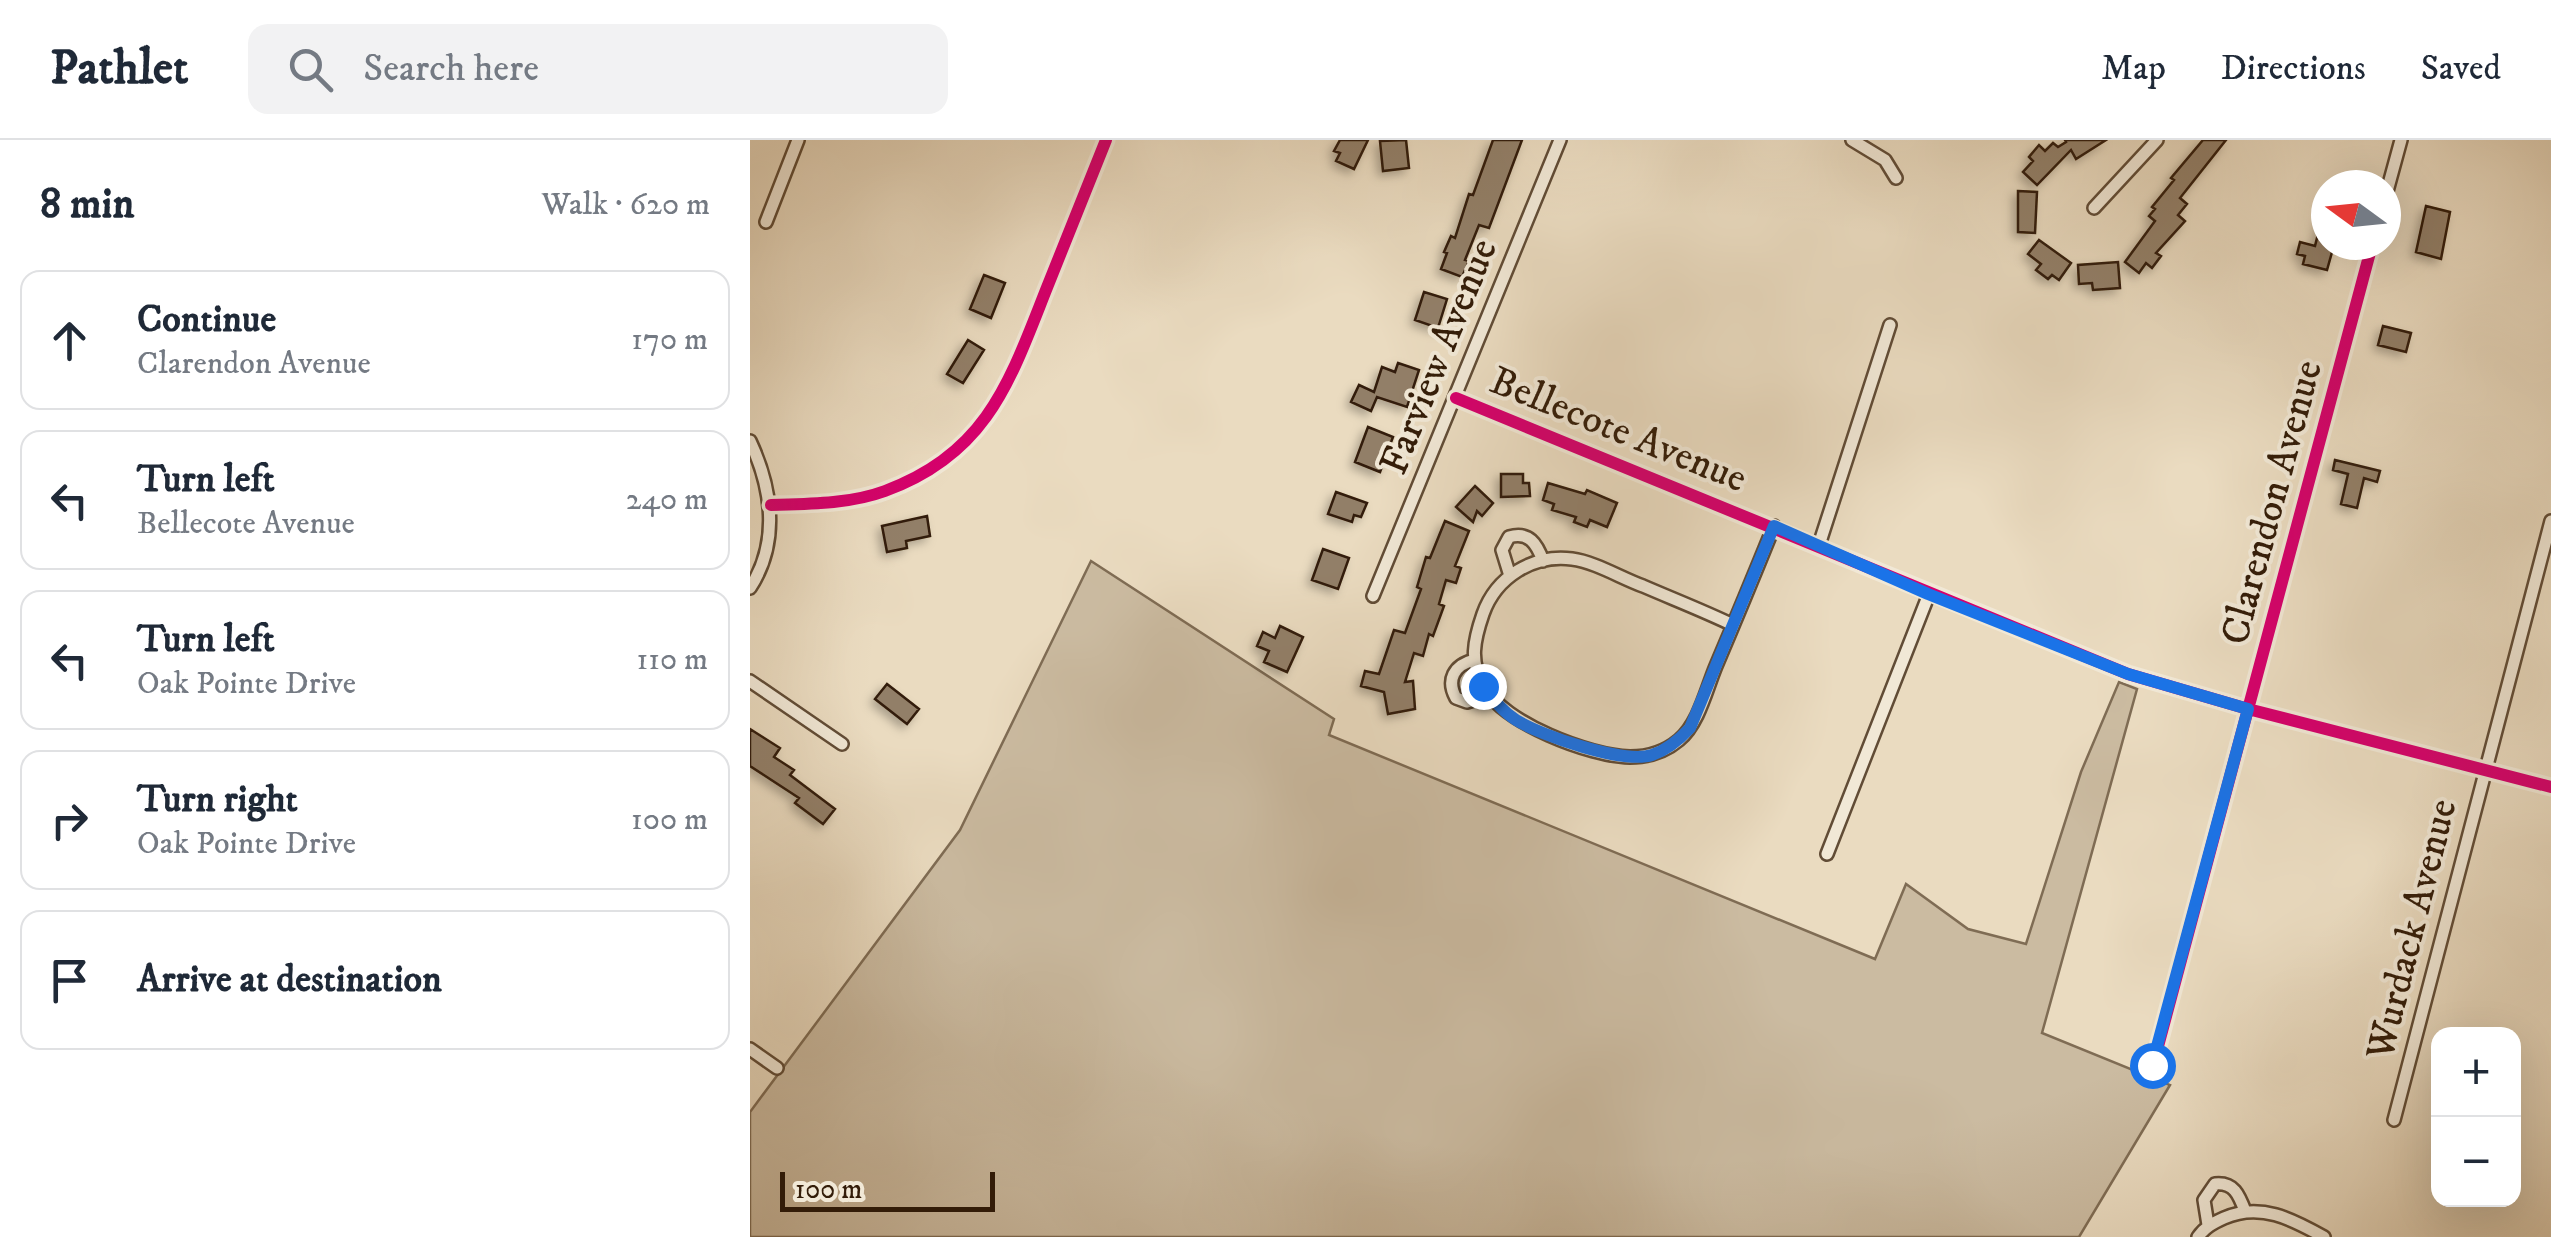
<!DOCTYPE html>
<html lang="en">
<head>
<meta charset="utf-8">
<style>
	:root { --surface:#fff; --page:#f2f2f3; --text:#1f2937; --muted:#747a83; --line:#e0e1e3 }
	body { margin:0; font-family:"IM FELL DW Pica",serif; background:var(--page); color:var(--text) }
	.controls { position:absolute; right:30px; bottom:30px; display:grid; overflow:hidden; border-radius:20px; box-shadow:0 10px 40px #0002 }
	.controls button { width:90px; height:90px; display:grid; place-items:center; padding:0; border:0; border-bottom:2px solid var(--line); background:var(--surface); color:var(--text); font:50px sans-serif }
	.compass { position:absolute; left:1561px; top:30px; width:90px; height:90px; border-radius:50%; background:var(--surface); box-shadow:0 10px 40px #0002; rotate:285deg }
	.scale { position:absolute; left:30px; bottom:25px; width:215px; box-sizing:border-box; padding-left:10px; border:5px solid #331c08; border-top:0; font-size:28px; line-height:35px; white-space:nowrap; color:#331c08; -webkit-text-stroke:8px #f1e8d6; paint-order:stroke }
	.stop { position:absolute; width:30px; height:30px; margin:-22px; border:8px solid #1a73e8; border-radius:50%; background:#fff }
	.stop.end { background:#1a73e8; border-color:#fff; box-shadow:0 2px 10px #0008 }
	.list { margin:0; padding:0; list-style:none }
	h2 { display:flex; justify-content:space-between; align-items:center; height:130px; margin:0; padding:0 40px; font-size:42px }
	h2 small { font-size:32px; font-weight:400; color:var(--muted) }
	.list li { display:grid; grid-template-columns:65px 1fr auto; gap:30px; align-items:center; box-sizing:border-box; height:140px; margin:0 20px 20px; padding:0 20px; border:2px solid var(--line); border-radius:20px }
	.list b { display:block; font-size:38px; white-space:nowrap }
	.list p { margin:0; font-size:32px; white-space:nowrap; color:var(--muted) }
	.list em { font-size:32px; font-style:normal; color:var(--muted) }
	.icon { flex:none; width:55px; height:55px; fill:none; stroke:currentColor; stroke-width:2; stroke-linecap:round; stroke-linejoin:round }
	.map { position:relative; flex:none; width:1801px; height:1097px; overflow:hidden }
	header { display:flex; align-items:center; gap:60px; box-sizing:border-box; height:140px; padding:0 50px; background:var(--surface); border-bottom:2px solid var(--line) }
	header strong { font-size:48px }
	nav { display:flex; gap:55px; margin-inline-start:auto; font-size:35px }
	.search { width:700px; height:90px; background:var(--page); display:flex; align-items:center; gap:25px; box-sizing:border-box; padding:0 35px; border-radius:20px; color:var(--muted); font-size:38px }
	main { display:flex }
	aside { flex:1; background:var(--surface) }
	.map>svg:first-child { display:block }
</style>
</head>
<body>
<header>
<strong>Pathlet</strong>
<div class="search"><svg class="icon" aria-label="search" viewBox="0 0 24 24"><circle cx="10" cy="10" r="6"/><path d="M15 15l6 6"/></svg>Search here</div>
<nav><a>Map</a><a>Directions</a><a>Saved</a></nav>
</header>
<main>
<aside>
<h2>8 min<small>Walk · 620 m</small></h2>
<ul class="list">
<li><svg class="icon" aria-label="ahead" viewBox="0 0 24 24"><path d="M12 20V5M6 11l6-6 6 6"/></svg><div><b>Continue</b><p>Clarendon Avenue</p></div><em>170 m</em></li>
<li><svg class="icon" aria-label="left" viewBox="0 0 24 24"><path d="M17 20v-9H6M10 6l-5 5 5 5"/></svg><div><b>Turn left</b><p>Bellecote Avenue</p></div><em>240 m</em></li>
<li><svg class="icon" aria-label="left" viewBox="0 0 24 24"><path d="M17 20v-9H6M10 6l-5 5 5 5"/></svg><div><b>Turn left</b><p>Oak Pointe Drive</p></div><em>110 m</em></li>
<li><svg class="icon" aria-label="right" viewBox="0 0 24 24"><path d="M7 20v-9h11M14 6l5 5-5 5"/></svg><div><b>Turn right</b><p>Oak Pointe Drive</p></div><em>100 m</em></li>
<li><svg class="icon" aria-label="arrive" viewBox="0 0 24 24"><path d="M6 21V4h12l-3 4 3 4H6"/></svg><div><b>Arrive at destination</b></div></li>
</ul>
</aside>
<div class="map">
<svg width="1801" height="1097" viewBox="0 0 1801 1097">
	<defs>
		<filter id="shadow"><feDropShadow dx="-4.5" dy="4.5" stdDeviation="5" flood-color="#0004"/></filter>
	</defs>
	<rect width="100%" height="100%" fill="#eadbc0"/>
	<filter id="stains"><feTurbulence type="fractalNoise" baseFrequency=".002" numOctaves="4"/><feColorMatrix values="0 0 0 0 .2 0 0 0 0 .09 0 0 0 0 .02 0 0 0 .5 -.17"/></filter>
	<radialGradient id="worn" r=".72"><stop offset=".6" stop-color="#630" stop-opacity="0"/><stop offset="1" stop-color="#630" stop-opacity=".3"/></radialGradient>
	<path fill="#cbbba1" stroke="#7f6c54" stroke-width="2.5" d="M341,421L584,579L579,595L1125,819L1156,744L1218,789L1276,804L1331,632L1369,542L1387,549L1292,893L1420,945L1329,1097H0V972L210,690Z"/>
	<path fill="#927f68" stroke="#331c08" stroke-width="2.5" filter="url(#shadow)" d="M590,0H618L604,29L586,21L590,13L584,11Z
		M656,0L659,28L633,31L630,1Z
		M743,0H772L739,88L729,85L715,120L719,121L712,137L691,129L697,113L694,112L701,96L705,98L719,54L723,55Z
		M1315,0H1356L1326,19L1321,10L1287,45L1273,32L1283,21L1279,17L1289,5L1295,11L1303,3L1308,7L1316,2Z
		M1453,0H1476L1430,58L1437,64L1428,75L1435,81L1406,113L1411,116L1402,128L1396,123L1389,133L1375,122L1405,81L1399,76L1405,69L1402,67L1424,40L1421,38Z
		M1268,51L1287,52L1285,93L1268,92Z
		M1676,66L1700,72L1691,119L1666,112Z
		M1572,78H1576V105H1584L1577,130L1553,124L1555,116L1547,114L1550,102L1565,106Z
		M1289,100L1321,123L1309,140L1302,135L1298,139L1286,130L1291,124L1278,114Z
		M1368,122L1370,148L1343,150L1342,143L1329,144L1328,125Z
		M234,135L255,143L241,178L220,169Z
		M674,152L697,159L688,188L665,180Z
		M1633,186L1661,193L1656,212L1628,205Z
		M218,200L234,210L213,243L197,234Z
		M648,223L669,230L657,267L627,257L621,271L601,262L609,245L624,252L632,227L645,232Z
		M618,287L643,297L630,332L605,322Z
		M1585,320L1630,331L1627,342L1614,338L1607,368L1591,364L1598,334L1583,330Z
		M751,334H773V343H779L780,356L751,357Z
		M798,343L835,354L837,350L867,363L857,387L840,380L837,387L824,382L826,377L802,370L804,364L793,360Z
		M725,346L743,363L732,376L727,371L723,382L706,367Z
		M586,352L617,363L611,377L604,375L602,382L578,374Z
		M177,376L180,396L156,401L157,408L137,412L132,386Z
		M695,381L719,391L705,426L711,428L706,443L696,440L689,464L694,466L683,496L679,494L673,516L664,513L655,542L663,541L665,569L638,574L634,552L611,546L615,531L629,534L644,490L655,493L671,449L667,447L676,417L680,418Z
		M573,409L599,418L588,449L562,440Z
		M530,486L553,497L537,532L514,522L519,511L507,506L513,492L525,498Z
		M137,544L169,569L157,584L125,559Z
		M0,589L30,608L24,617L44,630L40,635L85,669L73,684L45,663L49,658L0,626Z"/>
	<g fill="none" stroke-linecap="round" stroke-linejoin="round">
		<defs>
			<path id="street" d="M1102,0L1135,20L1146,38
				M1636,55L1651,0
				M1344,68L1407,0
				M16,82L48,0
				M706,258L1378,534L1498,569L1801,647
				M0,301C22,348 30,402 0,448
				M21,365C59,364 100,364 135,351C237,314 260,241 296,150C316,100 336,50 356,0
				M1069,405L1140,185
				M760,436L752,410L759,397C779,391 787,404 793,421
				M623,456L810,0
				M983,485C954,471 923,459 893,446C871,438 845,422 822,419C783,414 746,437 733,474C724,500 719,522 734,547C754,583 839,616 880,617C898,617 916,611 929,600C949,583 956,550 966,526C986,479 1005,433 1024,386
				M724,520C704,525 696,540 706,558L717,562L740,555
				M0,541L92,604
				M1077,714L1179,454
				M0,909L27,928
				M1403,925L1622,105
				M1644,980L1801,381
				M1458,1085L1454,1060L1465,1044C1484,1042 1489,1055 1495,1071
				M1448,1097C1455,1087 1463,1083 1474,1078C1510,1062 1542,1079 1574,1097"/>
		</defs>
		<use href="#street" stroke="#614c36" stroke-width="16"/>
		<use href="#street" stroke="#f1e8d6" stroke-width="11"/>
		<defs>
			<path id="cycleway" d="M706,258L1378,534L1498,569L1801,647
				M21,365C59,364 100,364 135,351C237,314 260,241 296,150C316,100 336,50 356,0
				M1403,925L1622,105"/>
		</defs>
		<use href="#cycleway" stroke="#f1e8d6" stroke-width="19"/>
		<use href="#cycleway" stroke="#d6006c" stroke-width="12"/>
	</g>
	<g fill="none" stroke-linecap="round" stroke-linejoin="round">
		<path stroke="#1a73e8" stroke-width="12" d="M733,546C743,559 752,571 766,580C792,596 873,624 902,615C917,610 929,600 940,588L1024,386L1178,454L1378,534L1498,569L1402,925"/>
	</g>
	<g text-anchor="middle" stroke-width="8" stroke-linejoin="round" paint-order="stroke">
		<g font-size="40" fill="#331c08" stroke="#f1e8d6">
			<text transform="translate(687 216) rotate(-68)" y="14">Farview Avenue</text>
			<text transform="translate(869 288) rotate(22)" y="14">Bellecote Avenue</text>
			<text transform="translate(1520 362) rotate(-75)" y="14">Clarendon Avenue</text>
			<text transform="translate(1660 789) rotate(-76)" y="14">Wurdack Avenue</text>
		</g>
	</g>
	<rect width="100%" height="100%" filter="url(#stains)"/>
	<rect width="100%" height="100%" fill="url(#worn)"/>
</svg>
<div class="controls">
<button>+</button>
<button>−</button>
</div>
<svg class="compass" viewBox="-18 -18 36 36"><path d="M0-13l5 13h-10z" fill="#e53935"/><path d="M0 13l5-13h-10z" fill="#747a83"/></svg>
<div class="scale">100 m</div>
<div class="stop" style="left:1402px;top:925px"></div>
<div class="stop end" style="left:733px;top:546px"></div>
</div>
</main>
</body>
</html>
